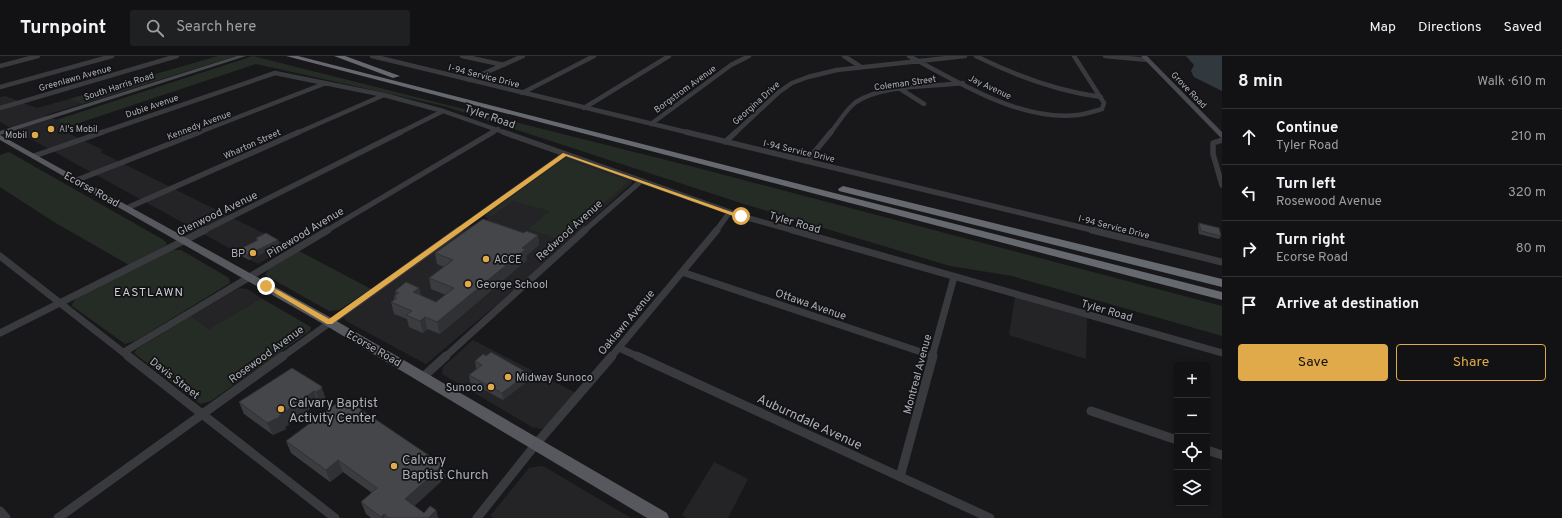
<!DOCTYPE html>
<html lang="en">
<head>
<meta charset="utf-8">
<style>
	:root { --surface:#121214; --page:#1f2022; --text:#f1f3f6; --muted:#9c9ea0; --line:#313234; --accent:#e0aa4a }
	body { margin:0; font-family:Overpass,sans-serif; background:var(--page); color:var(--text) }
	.controls { position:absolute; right:12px; bottom:12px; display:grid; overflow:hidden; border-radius:4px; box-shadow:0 2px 6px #0003 }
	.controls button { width:36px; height:36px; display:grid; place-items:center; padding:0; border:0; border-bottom:1px solid var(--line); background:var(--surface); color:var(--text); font:20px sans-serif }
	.stop { position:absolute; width:12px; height:12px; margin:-9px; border:3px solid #e0aa4a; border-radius:50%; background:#fff }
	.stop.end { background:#e0aa4a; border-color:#fff; box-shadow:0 1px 4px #0008 }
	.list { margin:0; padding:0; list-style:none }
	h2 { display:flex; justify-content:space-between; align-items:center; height:52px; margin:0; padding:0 16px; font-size:17px }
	h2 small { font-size:13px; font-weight:400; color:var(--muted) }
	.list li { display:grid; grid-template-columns:26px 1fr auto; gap:12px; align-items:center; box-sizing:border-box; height:56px; padding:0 16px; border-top:1px solid var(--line) }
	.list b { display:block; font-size:15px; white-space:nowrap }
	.list p { margin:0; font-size:13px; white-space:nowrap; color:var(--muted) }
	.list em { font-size:13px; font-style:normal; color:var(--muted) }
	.actions { display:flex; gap:8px; padding:12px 16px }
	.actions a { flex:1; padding:9px 0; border:1px solid var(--accent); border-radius:4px; text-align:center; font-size:14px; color:var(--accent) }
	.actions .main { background:var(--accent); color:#111 }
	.icon { flex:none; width:22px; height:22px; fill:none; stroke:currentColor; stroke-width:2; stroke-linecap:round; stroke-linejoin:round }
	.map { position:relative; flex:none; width:1222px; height:462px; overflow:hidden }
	header { display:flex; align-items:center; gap:24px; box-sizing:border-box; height:56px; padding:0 20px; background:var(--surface); border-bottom:1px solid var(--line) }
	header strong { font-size:19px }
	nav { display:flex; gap:22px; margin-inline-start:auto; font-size:14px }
	.search { width:280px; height:36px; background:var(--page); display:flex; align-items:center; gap:10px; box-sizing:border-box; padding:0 14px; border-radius:4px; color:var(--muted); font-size:15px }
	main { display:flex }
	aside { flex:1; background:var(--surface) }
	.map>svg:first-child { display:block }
</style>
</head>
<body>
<header>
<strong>Turnpoint</strong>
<div class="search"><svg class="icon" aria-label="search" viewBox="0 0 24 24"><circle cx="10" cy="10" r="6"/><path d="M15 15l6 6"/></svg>Search here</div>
<nav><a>Map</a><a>Directions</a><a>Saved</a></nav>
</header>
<main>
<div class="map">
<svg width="1222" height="462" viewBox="0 0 1222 462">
	<rect width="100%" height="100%" fill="#18181a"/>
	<path fill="#242427" d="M5,40L37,52L69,43L82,48L46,59L70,70L60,73L103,94L100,96L289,190L258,208L0,66V41Z
		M566,101L631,124L632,127L500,246L426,308L346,265L344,262L347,258L467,171L483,168L488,164L485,160L487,157Z
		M239,232L247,233L261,242L209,273L191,260Z
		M1015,241L1087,262L1086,303L1009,279Z
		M473,284L578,338L547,371L541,373L532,371L442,318L443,311Z
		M714,406L748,423L728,462H687L682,459Z
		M541,410L545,411L631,462H494L490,460L529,412Z"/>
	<path fill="#242c25" d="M218,0H236L82,48L69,43Z
		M253,0L698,112L1222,250V280L1012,220L950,210L747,149L444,50L256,8L70,70L56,64Z
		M9,96L162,183L166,186L167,189L129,209L54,166L0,131V99Z
		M565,102L629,125L562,184L528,173L550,155L513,145L491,161L489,157Z
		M172,194H181L229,222L230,227L135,285L125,288L72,250L73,246L78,241Z
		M299,195L371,233L339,254L329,255L265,219L268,214Z
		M261,242L311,271L310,275L211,345L200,348L134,297L137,293L191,260L209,273Z"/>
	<path fill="#31393f" d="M1186,0H1222V35L1194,21L1191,15L1194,9Z"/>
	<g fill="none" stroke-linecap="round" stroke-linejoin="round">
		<path stroke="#393a3e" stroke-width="4.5" d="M372,0L690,77
			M462,0L504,9
			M844,0L861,11
			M909,0C958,26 1021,66 1078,59C1086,58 1094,55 1102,53L1104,47L1074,0
			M976,0C1016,20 1056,35 1101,41
			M1105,0L1148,4
			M0,10L38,0
			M469,24L523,0
			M0,31L112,0
			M902,34L924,48
			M522,37L594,0
			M0,52L177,0
			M584,52L669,0
			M651,68L731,9L749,0
			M100,77L275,17L384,39L443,55L506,77
			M197,77L326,27
			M297,77L384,39
			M399,77L443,55
			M491,77L498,73
			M735,77L779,36L792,27L808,21L837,14L965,0
			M830,77C838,68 846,53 856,46C884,28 931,31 963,27"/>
		<path stroke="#393a3e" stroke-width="5.5" d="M503,76L741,160L795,175
			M686,76L1096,175
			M1222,84L1213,87V98L1222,129
			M725,86L736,76
			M34,100L103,76
			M807,105L831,76
			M77,124L200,76
			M127,152L299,76
			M203,175L401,76
			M326,175L493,76
			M457,175L565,98
			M584,175L641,125
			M716,175L729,157"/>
		<path stroke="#393a3e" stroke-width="7" d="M792,174L1222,297
			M1092,174L1222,206
			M0,200L129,301
			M682,216L933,300
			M0,277L205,174
			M619,292L639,301
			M124,296L328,174
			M282,301L459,174
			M445,301L585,174
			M611,301L717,174
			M932,301L954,221"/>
		<path stroke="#393a3e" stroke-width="9" d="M128,300L335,462
			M637,300L990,462
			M423,321L446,300
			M1091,355L1177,384
			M1207,394L1222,399
			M900,421L933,300
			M0,455L6,462
			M58,462L283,300
			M477,462L536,388L612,300"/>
		<path fill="#48494e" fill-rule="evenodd" d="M237,0H246L0,79V75Z
			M1141,0H1147L1222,76V82L1220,81Z"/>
		<path fill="#56585d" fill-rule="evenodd" d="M0,79L333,263L667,457L669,462H647L325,269L0,84Z"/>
		<path fill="#66696f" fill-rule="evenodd" d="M286,0H298L1222,236V244Z
			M334,0H345L400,20L393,22Z
			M843,130L1222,223V231L839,135L838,133Z"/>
	</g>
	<path fill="#3b3c40" d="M1199,167L1221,180L1219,183L1199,178L1198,170Z
		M524,177L538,179L539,189L526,200L527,204L440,278L427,273L423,277L409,271L407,263L394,258L391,246L394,244V240L396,239L395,235L419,232L421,240L436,246L446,239L431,233L429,222L444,211L437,208L435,197Z
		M256,182L278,184L279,189L249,204L240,199L238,194L257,185Z
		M475,305L529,324L503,344L470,326L469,319L477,312H476Z
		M321,330L326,344L320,348L318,347L285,371L286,373L273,379L244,358L239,346Z
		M286,385L446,421L414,450L424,457L436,454L438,462H371L366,458L361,446L372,437L343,416L330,426L291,397Z"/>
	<path fill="#303134" d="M538,179L539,189L526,200L527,204L440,278L437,266L522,192Z
		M278,184L279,189L249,204L247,199Z
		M419,232L422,243L413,236Z
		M425,261L427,273L423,277L420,265Z
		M528,317L529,324L503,344L502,337Z
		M322,332L326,344L320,348L316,336Z
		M314,335L318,347L285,371L286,373L273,379L267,367Z
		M338,404L343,416L330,426L326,414Z
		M443,409L446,421L409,455L405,443Z
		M436,454L438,462H428Z
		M384,458L385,462H382L381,461Z"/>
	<path fill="#45464a" stroke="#303134" d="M483,163L524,177L526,175L538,179L522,192L526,193L437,266L425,261L420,265L406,259L412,255L391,246L397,242L394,240L399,237L395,235L406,226L419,232L413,236L436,246L454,232L429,222L453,204L435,197Z
		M1199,167L1219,172L1221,180L1201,175Z
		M266,177L278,184L247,199L238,194L258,184L256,182Z
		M491,296L528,317L502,337L469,319L482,309L475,305L483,298L486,300Z
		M292,312L321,330L322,332L316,336L314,335L279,360L280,361L267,367L239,346Z
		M344,342L443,409L405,443L424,457L430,450L436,454L428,462H389L384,458L381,461L361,446L377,432L338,404L326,414L286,385Z"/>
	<path fill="#e0aa4a" d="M563,97L743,160L739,162L566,100L332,268H327L263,230L269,229L329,263Z"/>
	<g fill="#e0aa4a" stroke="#131315" stroke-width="1.5">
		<circle cx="51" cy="73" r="4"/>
		<circle cx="35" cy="79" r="4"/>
		<circle cx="253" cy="197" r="4"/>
		<circle cx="486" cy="203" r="4"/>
		<circle cx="468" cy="228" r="4"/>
		<circle cx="508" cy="321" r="4"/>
		<circle cx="491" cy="331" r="4"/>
		<circle cx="281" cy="353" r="4"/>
		<circle cx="394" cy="410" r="4"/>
	</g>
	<g text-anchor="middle" stroke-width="3.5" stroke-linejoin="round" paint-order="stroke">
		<g font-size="9" fill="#acb0b8" stroke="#131315">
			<text transform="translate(484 20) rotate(14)" y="3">I-94 Service Drive</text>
			<text transform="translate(75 22) rotate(-16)" y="3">Greenlawn Avenue</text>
			<text transform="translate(905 27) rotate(-8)" y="3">Coleman Street</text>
			<text transform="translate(119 30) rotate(-18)" y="3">South Harris Road</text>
			<text transform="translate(990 31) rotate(25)" y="3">Jay Avenue</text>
			<text transform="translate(685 33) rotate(-36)" y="3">Borgstrom Avenue</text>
			<text transform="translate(1189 34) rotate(46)" y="3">Grove Road</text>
			<text transform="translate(756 47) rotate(-42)" y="3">Georgina Drive</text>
			<text transform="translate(152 50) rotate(-19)" y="3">Dubie Avenue</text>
			<text transform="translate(199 69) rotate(-21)" y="3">Kennedy Avenue</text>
			<text transform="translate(252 88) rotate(-24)" y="3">Wharton Street</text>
			<text transform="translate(799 95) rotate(13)" y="3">I-94 Service Drive</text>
			<text transform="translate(1114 171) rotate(14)" y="3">I-94 Service Drive</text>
		</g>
		<g font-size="9" fill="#acb0b8" stroke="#131315" text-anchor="start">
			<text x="59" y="76">Al's Mobil</text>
			<text x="27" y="82" text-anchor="end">Mobil</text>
		</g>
		<g font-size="11" fill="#acb0b8" stroke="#131315">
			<text transform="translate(490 60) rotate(19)" y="4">Tyler Road</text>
			<text transform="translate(92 133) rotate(29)" y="4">Ecorse Road</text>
			<text transform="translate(217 157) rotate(-26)" y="4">Glenwood Avenue</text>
			<text transform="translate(795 166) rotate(16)" y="4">Tyler Road</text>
			<text transform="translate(569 174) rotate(-42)" y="4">Redwood Avenue</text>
			<text transform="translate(305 176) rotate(-31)" y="4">Pinewood Avenue</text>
			<text transform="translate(811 248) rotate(19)" y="4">Ottawa Avenue</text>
			<text transform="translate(1107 254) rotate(16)" y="4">Tyler Road</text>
			<text transform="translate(626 266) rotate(-50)" y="4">Oaklawn Avenue</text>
			<text transform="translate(374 292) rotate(30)" y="4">Ecorse Road</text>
			<text transform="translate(266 298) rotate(-36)" y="4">Rosewood Avenue</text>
			<text transform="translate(917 318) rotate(-75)" y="4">Montreal Avenue</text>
			<text transform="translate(175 322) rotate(38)" y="4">Davis Street</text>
		</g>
		<g font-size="11" fill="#acb0b8" stroke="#131315" text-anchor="start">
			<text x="245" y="201" text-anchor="end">BP</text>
			<text x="494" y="207">ACCE</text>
			<text x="476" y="232">George School</text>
			<text x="516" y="325">Midway Sunoco</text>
			<text x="483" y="335" text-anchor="end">Sunoco</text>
		</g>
		<g font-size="12" letter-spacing="1" fill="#cccfd5" stroke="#131315">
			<text x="149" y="240">EASTLAWN</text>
		</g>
		<g font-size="13" fill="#acb0b8" stroke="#131315" text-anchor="start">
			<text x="289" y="351">Calvary Baptist<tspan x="289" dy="15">Activity Center</tspan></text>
			<text x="402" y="408">Calvary<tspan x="402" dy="15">Baptist Church</tspan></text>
		</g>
		<g font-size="13" fill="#acb0b8" stroke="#131315">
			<text transform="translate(810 365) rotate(25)" y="5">Auburndale Avenue</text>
		</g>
	</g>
</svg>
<div class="controls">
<button>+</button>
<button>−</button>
<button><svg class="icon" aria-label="locate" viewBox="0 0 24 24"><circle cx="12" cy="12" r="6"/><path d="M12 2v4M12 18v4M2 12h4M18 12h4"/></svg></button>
<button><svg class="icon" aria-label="layers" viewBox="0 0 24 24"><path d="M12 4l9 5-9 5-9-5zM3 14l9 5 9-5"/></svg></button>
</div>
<div class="stop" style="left:741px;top:160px"></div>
<div class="stop end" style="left:266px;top:230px"></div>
</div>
<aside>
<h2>8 min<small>Walk · 610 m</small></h2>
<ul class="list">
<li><svg class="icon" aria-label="ahead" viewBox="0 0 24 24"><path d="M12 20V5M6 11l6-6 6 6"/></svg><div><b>Continue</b><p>Tyler Road</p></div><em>210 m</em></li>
<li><svg class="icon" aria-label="left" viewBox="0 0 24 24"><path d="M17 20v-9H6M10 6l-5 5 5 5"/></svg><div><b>Turn left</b><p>Rosewood Avenue</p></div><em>320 m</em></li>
<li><svg class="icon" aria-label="right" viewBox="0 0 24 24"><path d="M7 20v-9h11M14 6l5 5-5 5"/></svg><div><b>Turn right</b><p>Ecorse Road</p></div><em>80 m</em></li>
<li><svg class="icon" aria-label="arrive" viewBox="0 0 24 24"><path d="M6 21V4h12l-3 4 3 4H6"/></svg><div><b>Arrive at destination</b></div></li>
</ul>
<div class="actions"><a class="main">Save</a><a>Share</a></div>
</aside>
</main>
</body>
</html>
